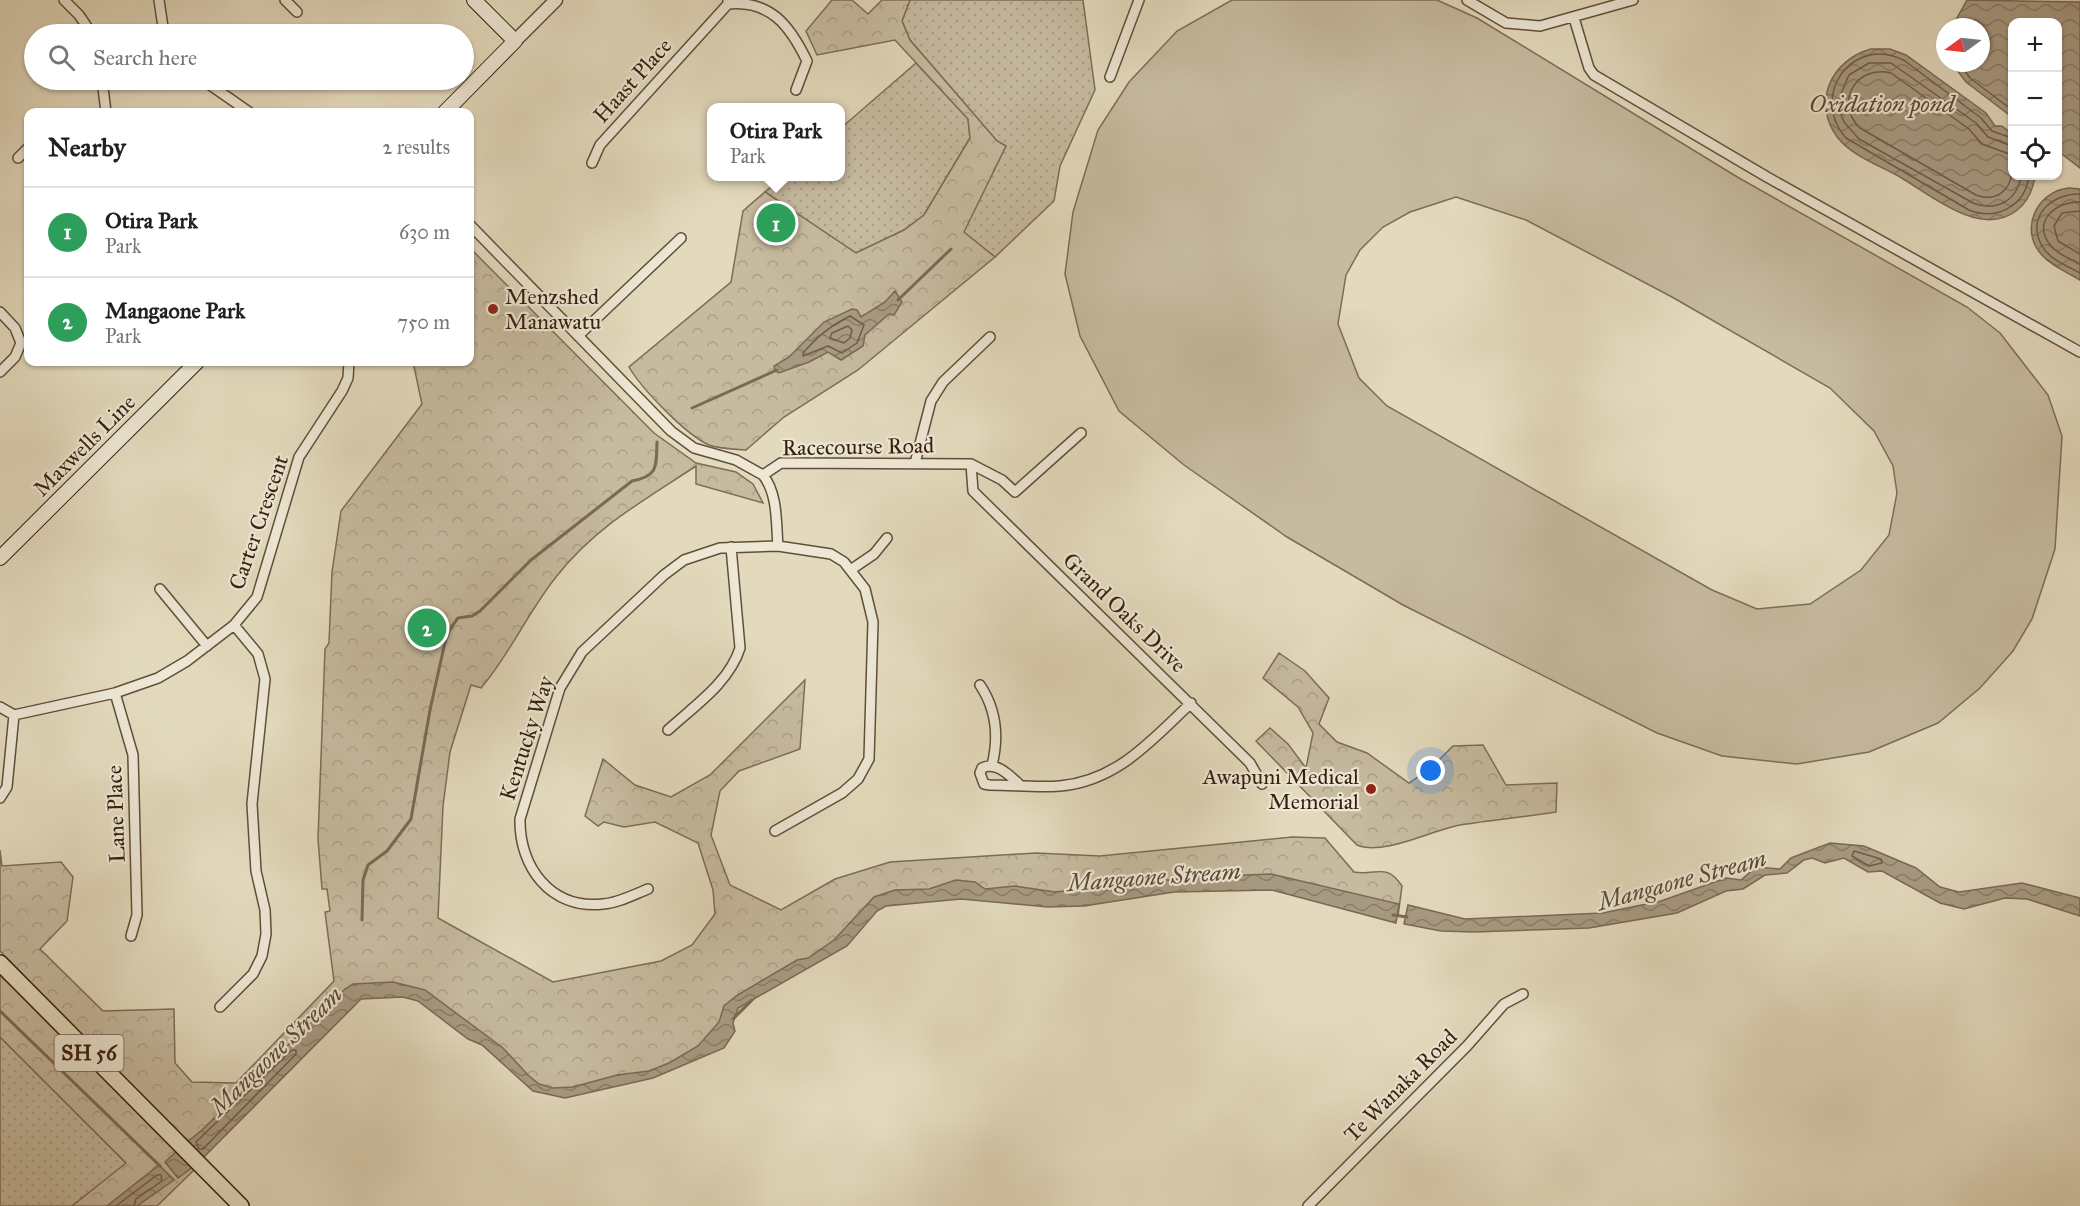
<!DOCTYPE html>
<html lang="en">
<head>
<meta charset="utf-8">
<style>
	:root { --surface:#fff; --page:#f6f6f6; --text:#202124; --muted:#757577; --line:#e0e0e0; --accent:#1a73e8 }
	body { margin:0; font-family:"IM FELL Great Primer",serif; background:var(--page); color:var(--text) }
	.controls { position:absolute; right:18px; top:18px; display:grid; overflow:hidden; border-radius:12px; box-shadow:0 2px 4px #0004 }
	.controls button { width:54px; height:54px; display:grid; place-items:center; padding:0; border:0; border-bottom:2px solid var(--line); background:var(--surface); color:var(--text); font:30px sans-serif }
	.compass { position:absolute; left:1936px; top:18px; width:54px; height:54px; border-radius:50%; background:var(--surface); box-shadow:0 2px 4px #0004; rotate:255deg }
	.you { position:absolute; left:1431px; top:771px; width:21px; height:21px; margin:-15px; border:4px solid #fff; border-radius:50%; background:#1a73e8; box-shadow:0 0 0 9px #1a73e833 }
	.badge { display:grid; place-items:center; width:39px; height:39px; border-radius:50%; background:var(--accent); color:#fff; font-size:20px; font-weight:700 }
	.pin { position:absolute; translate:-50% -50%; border:3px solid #fff; box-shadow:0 2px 6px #0006 }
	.popup { position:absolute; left:707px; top:103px; width:138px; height:78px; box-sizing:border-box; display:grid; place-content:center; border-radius:12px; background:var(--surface); filter:drop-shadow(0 2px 4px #0005); font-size:20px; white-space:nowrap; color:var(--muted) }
	.popup b { font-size:22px; color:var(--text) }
	.popup::after { content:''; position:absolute; left:50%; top:100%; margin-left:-12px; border:12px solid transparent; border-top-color:var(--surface) }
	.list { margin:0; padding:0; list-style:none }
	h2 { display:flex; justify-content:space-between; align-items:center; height:78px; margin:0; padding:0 24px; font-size:26px }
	h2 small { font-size:20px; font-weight:400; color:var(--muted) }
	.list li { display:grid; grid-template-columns:39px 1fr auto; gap:18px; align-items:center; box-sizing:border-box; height:90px; padding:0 24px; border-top:2px solid var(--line) }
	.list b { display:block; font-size:22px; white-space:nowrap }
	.list p { margin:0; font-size:20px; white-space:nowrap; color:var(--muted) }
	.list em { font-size:20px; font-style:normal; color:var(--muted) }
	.icon { flex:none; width:33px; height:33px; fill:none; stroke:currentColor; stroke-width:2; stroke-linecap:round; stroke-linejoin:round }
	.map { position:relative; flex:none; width:2080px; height:1206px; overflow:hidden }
	.search { position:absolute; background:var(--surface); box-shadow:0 2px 4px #0004; left:24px; top:24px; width:450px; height:66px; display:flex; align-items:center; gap:15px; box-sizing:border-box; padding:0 21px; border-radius:33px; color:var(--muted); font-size:22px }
	.panel { position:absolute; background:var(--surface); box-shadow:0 2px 4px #0004; left:24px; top:108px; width:450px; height:258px; border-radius:12px }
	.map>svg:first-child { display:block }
</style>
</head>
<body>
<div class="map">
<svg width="2080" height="1206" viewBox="0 0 2080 1206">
	<defs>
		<pattern id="grass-dots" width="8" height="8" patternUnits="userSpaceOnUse" patternTransform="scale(1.5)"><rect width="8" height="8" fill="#c6ba9f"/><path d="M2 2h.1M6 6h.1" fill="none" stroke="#ab9f88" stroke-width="1.8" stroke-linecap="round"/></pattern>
		<pattern id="forest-crowns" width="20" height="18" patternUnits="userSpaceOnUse" patternTransform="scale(1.5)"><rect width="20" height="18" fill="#c6ba9f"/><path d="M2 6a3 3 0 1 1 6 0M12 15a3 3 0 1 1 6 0" fill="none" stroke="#ab9f88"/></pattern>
		<pattern id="water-waves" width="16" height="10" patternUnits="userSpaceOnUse" patternTransform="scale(1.5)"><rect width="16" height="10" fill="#a89a82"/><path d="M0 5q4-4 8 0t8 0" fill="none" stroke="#8a7d69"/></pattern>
	</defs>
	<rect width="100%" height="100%" fill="#e3dabd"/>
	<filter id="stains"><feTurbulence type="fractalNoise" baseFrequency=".00333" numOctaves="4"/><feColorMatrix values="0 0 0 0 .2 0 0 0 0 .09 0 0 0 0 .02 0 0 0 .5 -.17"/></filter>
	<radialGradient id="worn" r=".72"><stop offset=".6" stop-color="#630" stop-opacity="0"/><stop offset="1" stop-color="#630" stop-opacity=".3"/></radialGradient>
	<path fill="url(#grass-dots)" stroke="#7e6c56" stroke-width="1.5" d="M910,0H1083L1095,90L1060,166L1054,201L995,257L963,232L1006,146L997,141L910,40L902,21Z
		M916,63L968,119L970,138L924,215L904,230L856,253L765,192L783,177L840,176L841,128Z
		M0,1037L127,1164L72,1206H0Z"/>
	<path fill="url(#forest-crowns)" stroke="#7e6c56" stroke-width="1.5" d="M832,0H852L868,14L882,0H910L902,21L910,40L997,141L1006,146L964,232L995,257L858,370L784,417L746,450C735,449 720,449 709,445C686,435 641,388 629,367L731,282L743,211L765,192L856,253L904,230L924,215L970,138L968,119L895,40L817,55L806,31Z
		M470,248L654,433L696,463L736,472L753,484L763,503L696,484V466C643,501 595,527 556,577C528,612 510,654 481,688L471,685L450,752L443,806L438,918L553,982L661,961L692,945L715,914L713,890L698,843L655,822L624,827L604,822L598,826L585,816L603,759L635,785L671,797L710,775L805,680L800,749L739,771L720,791L711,835L730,885L781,910L835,879L890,862L1036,853L1100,856L1292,837L1325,838L1354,872C1377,876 1386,862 1402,886L1398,916L1258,886L969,895L882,905L842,944L759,994L715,1037L668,1069L617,1083L538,1091L428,1000L402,994L356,995L195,1150L0,951V850L2,866L61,862L73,877L67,921L40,949L103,1011L174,1009L175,1063L192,1082L236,1083L334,981L325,912L330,911L327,889H322L318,839L325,649L329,643L332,572L341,511L422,404L413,362H470Z
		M1279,653L1305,671L1329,698L1319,724L1337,742L1367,753L1409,783L1431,768L1453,746L1483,745L1506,785L1557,783L1556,812C1524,817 1492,820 1460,825C1432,830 1383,856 1357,845L1256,741L1270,728L1288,744L1306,768L1313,733L1298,707L1263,678Z
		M0,975L195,1169L157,1206H72L126,1163L0,1037Z"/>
	<path fill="#c6ba9f" stroke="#7e6c56" stroke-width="1.5" fill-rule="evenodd" d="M1232,0H1437L1477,18L1739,178L1967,307L2000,333L2048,395L2062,436L2055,549L2032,619L2013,651L1980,688L1938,723L1869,752L1797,764L1722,756L1657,733L1403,605L1287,537L1184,465L1119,411L1080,336L1065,274L1073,212L1098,130L1129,82L1177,31ZM1456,197L1526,220L1672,297L1830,388L1874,431L1893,466L1897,493L1889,535L1861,570L1810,604L1757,609L1712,590L1387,406L1359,378L1338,324L1346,275L1360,250L1383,227L1410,212Z"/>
	<path fill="url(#water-waves)" stroke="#7a6954" stroke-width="1.5" d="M1967,0L2080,2V168L2058,151V22H2012V117L1966,82L1953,65L1981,63V27H1952Z
		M1871,49H1890L1906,55L1986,113L1995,126H2002L2012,134V176H2035C2033,189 2027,203 2016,211C1980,238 1931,195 1900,177C1881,166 1852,156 1838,138C1811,103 1831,60 1871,49Z
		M2069,188L2080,189V280C2067,272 2051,266 2041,254C2019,229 2037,191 2069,188Z
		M895,291L902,302L894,315L889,314L865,335L863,346L841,360L828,352L809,362L779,373L775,370L774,366L789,357L824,322L852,309L857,310L861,317L885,302Z
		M1830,843L1864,846L1916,868L1940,887L1959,892L2022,883L2080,898V916L2027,899L2005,898L1964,909L1940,903L1882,871L1868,872L1844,858L1825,863L1812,858L1804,860L1787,873L1765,875L1743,889L1726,891L1677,913L1589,928L1474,932L1441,931L1404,924L1408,905L1465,919L1603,913L1661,901L1726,878L1741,880L1756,867L1780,869L1791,858Z
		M1271,874L1399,904L1396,923L1272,890L1174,892L1084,906L1048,907L961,899L886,906L877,911L847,946L738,1008L733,1023L735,1031L724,1048L653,1078L565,1098L533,1091L482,1045L468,1039L418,1001L403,997L361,999L201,1160L185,1144L203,1129L345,989L353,984L393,982L425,990L503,1048L529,1076L539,1084L553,1088L573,1087L617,1075L649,1071L669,1063L698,1046L719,1022L724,1006L736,996L797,960L808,958L834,940L874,897L895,890L929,889L956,880L975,882L985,889L1015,886L1055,892L1196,877Z
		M177,1151L193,1167L178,1178L165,1162Z
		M159,1165L174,1180L137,1206H107Z"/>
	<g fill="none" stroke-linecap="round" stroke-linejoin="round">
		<path stroke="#6f5c48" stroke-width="1.5" d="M1959,63L1970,78L2012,110
			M2012,138L1992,131L1981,118L1905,61C1854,33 1808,95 1846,138L1969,210C1997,221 2025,206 2029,176
			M2012,146L1988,137L1976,123L1891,63H1869L1849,75L1840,96V112L1844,122L1859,139L1973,203C1996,212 2017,201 2021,176
			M2012,155L1982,144L1969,129L1891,73C1856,64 1834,103 1860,128L1976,195C1995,202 2010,192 2012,172
			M2080,194C2053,193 2025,216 2042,246C2049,259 2067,266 2080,273
			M2080,202C2055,201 2030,223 2052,247C2059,255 2071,259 2080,264
			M2080,211L2062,213L2054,226L2058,241L2080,254
			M850,316L864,325L857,343L842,353L828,346L803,356V353C818,336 830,326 850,316Z
			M848,326L852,330L850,338L844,343L830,338L832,333Z
			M1854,851L1881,859L1882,863L1869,866L1852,856Z
			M292,1050H296V1054L203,1149H199L196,1142Z
			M116,1206L157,1175H161L162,1181L136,1199L134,1206"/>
		<path stroke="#7a6954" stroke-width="3" d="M898,300L951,249
			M692,408L777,370
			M1393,915L1407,917
			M362,920L363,880L368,865L387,851L411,819L430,710L445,642L450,629L458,618L472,616L480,611L531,560L632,481C659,476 656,466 657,442
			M0,1011L160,1166
			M733,1019L752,1000"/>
		<defs>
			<path id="minor" d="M64,0L79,15L92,34
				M159,0L164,34
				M285,0L297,12
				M1467,0L1506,23L1540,26L1633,0
				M728,4C771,0 790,26 807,61L796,90
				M1574,18L1589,68L1594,75L1767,177L2080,352
				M1110,77L1139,0
				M102,80L106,112
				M203,80L249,112
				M18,158L28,148
				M592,163L600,145L728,4V0
				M470,225L671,431L694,448L736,460L763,475L781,463L971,464L1002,480L1015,492L1081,433
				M0,312L15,328L21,343L15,357L0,372
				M578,336L681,238
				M915,463L931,401L943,382L990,337
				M971,464L973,491L1250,763L1262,784
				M763,475C778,494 776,523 778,546L831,554L844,562L865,589L873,622L869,759L858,779L842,793L775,831
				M852,569L874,554L887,538
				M160,589L207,646
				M980,685C996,709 999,737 992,765
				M115,693L133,755L137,915L131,936
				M0,707L14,715L115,693L158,678L187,661L234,625L257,597L299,457L342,391L348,378L349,362
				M668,730C694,706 729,683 740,648L731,547
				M1019,784C1009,775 996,761 982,768L980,773L984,784L990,785C1013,785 1037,788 1060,786C1117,781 1152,740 1191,703
				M0,798L7,787L14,715
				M648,889C633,895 618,903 603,904C551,910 519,867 520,819L560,688L582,652L664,575L684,560L720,548L778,546
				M220,1007L253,974L262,956L266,934L265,910L256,871L252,804L265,679L258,654L234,625
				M1308,1206L1467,1046L1504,1004L1523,994"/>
			<path id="tertiary" d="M515,41L556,0"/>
			<path id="secondary" d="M445,112L515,41L474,0
				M0,558L197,362"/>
			<path id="primary" d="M0,963L241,1206"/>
		</defs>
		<use href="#minor" stroke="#614e3a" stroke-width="12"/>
		<use href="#tertiary" stroke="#614e3a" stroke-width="15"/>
		<use href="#secondary" stroke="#361f0e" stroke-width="16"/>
		<use href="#primary" stroke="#361f0e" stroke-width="18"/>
		<use href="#minor" stroke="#ede7d4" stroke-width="9"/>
		<use href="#tertiary" stroke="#ede7d4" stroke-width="12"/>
		<use href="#secondary" stroke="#ede7d4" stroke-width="14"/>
		<use href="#primary" stroke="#e3dabd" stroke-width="15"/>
	</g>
	<g fill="#8f2418" stroke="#ede7d4" stroke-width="2">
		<circle cx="493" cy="309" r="6"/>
		<circle cx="1371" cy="789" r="6"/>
	</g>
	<g text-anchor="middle" stroke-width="4.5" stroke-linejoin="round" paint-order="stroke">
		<rect fill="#ede7d4" stroke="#6d5b49" stroke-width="1.5" x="54.5" y="1035" width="69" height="36" rx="4.5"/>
		<g font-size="21" font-weight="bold" fill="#361f0e">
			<text x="89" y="1060">SH 56</text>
		</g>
		<g font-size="22" fill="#361f0e" stroke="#ede7d4">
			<text transform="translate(632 80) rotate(-48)" y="8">Haast Place</text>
			<text transform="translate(84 445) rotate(-45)" y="8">Maxwells Line</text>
			<text transform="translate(858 446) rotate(-1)" y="8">Racecourse Road</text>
			<text transform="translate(258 522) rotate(-71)" y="8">Carter Crescent</text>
			<text transform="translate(1125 612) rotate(44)" y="8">Grand Oaks Drive</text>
			<text transform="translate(526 738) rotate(-72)" y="8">Kentucky Way</text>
			<text transform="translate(115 814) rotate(-92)" y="8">Lane Place</text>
			<text transform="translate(1400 1085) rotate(-45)" y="8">Te Wanaka Road</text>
		</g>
		<g font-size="22" fill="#361f0e" stroke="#ede7d4" text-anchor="start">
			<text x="505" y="304">Menzshed<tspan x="505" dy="25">Manawatu</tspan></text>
			<text x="1359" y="784" text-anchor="end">Awapuni Medical<tspan x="1359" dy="25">Memorial</tspan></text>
		</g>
		<g font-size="24" font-style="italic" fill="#5e4a37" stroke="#ede7d4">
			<text x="1882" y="112">Oxidation pond</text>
			<text transform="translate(1154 877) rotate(-4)" y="8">Mangaone Stream</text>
			<text transform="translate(1682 880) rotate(-15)" y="8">Mangaone Stream</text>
			<text transform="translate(276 1051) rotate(-44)" y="8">Mangaone Stream</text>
		</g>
	</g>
	<rect width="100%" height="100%" filter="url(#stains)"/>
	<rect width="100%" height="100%" fill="url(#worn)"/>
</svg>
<div class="controls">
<button>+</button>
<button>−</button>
<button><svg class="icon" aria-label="locate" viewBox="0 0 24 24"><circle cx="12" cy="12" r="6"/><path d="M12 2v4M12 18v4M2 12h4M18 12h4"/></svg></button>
</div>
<svg class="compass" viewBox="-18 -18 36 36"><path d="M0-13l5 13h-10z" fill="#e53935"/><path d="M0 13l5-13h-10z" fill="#757577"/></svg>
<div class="you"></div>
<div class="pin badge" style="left:776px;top:223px;background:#2e9e5b">1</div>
<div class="popup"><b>Otira Park</b>Park</div>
<div class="pin badge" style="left:427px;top:628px;background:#2e9e5b">2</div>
<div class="search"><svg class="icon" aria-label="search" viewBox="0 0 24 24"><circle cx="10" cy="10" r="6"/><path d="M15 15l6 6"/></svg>Search here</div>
<section class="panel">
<h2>Nearby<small>2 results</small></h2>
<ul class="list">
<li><span class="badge" style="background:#2e9e5b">1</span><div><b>Otira Park</b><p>Park</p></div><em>630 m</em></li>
<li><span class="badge" style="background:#2e9e5b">2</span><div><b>Mangaone Park</b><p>Park</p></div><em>750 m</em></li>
</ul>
</section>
</div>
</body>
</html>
